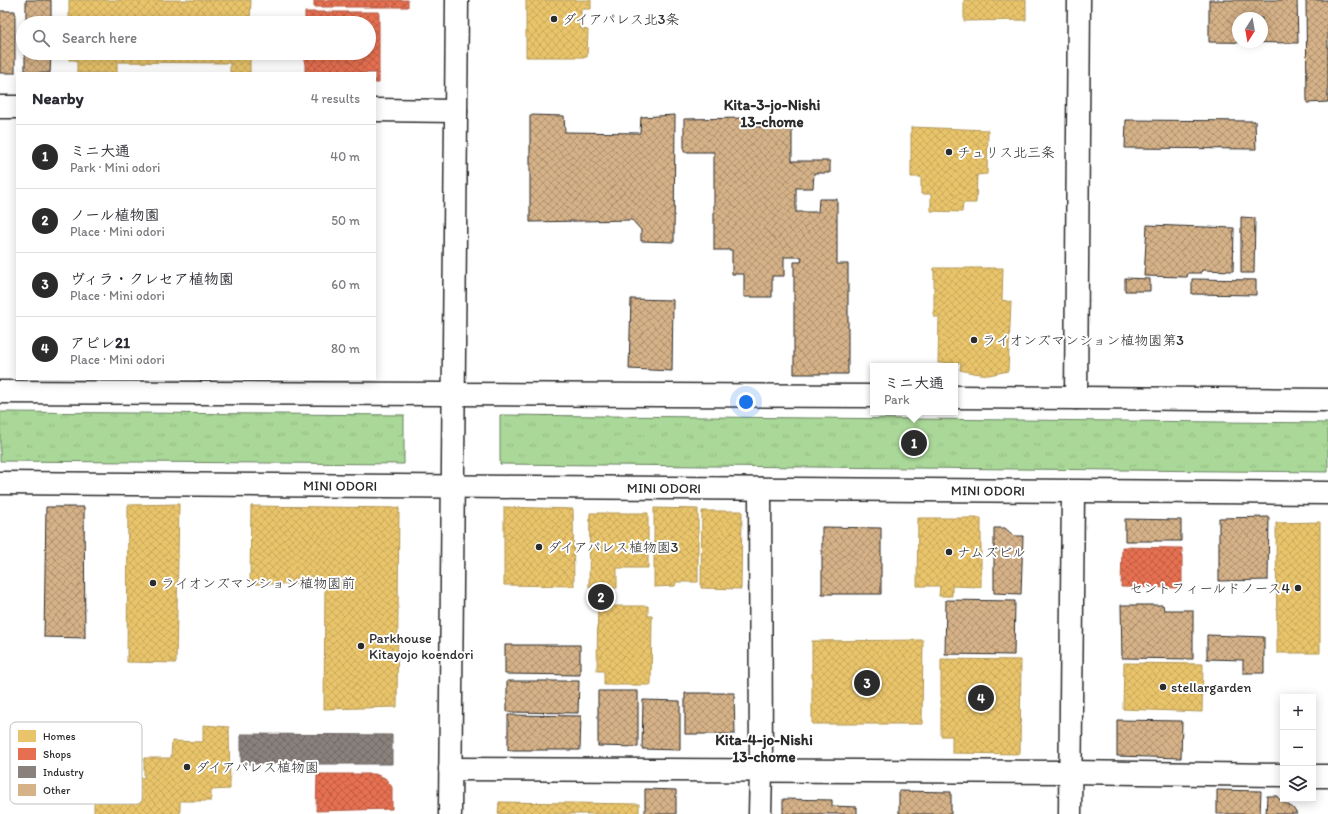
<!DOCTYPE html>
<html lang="en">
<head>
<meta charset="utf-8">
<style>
	:root { --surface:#fff; --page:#f7f7f7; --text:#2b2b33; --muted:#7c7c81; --line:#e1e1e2; --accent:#2b2b2b }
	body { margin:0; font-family:Itim,"Klee One",sans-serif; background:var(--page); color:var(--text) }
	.controls { position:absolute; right:12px; bottom:12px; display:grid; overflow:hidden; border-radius:0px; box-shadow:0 2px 10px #0003 }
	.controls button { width:36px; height:36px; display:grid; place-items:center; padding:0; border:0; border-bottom:1px solid var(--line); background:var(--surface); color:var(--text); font:20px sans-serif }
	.compass { position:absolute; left:1232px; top:12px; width:36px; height:36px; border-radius:50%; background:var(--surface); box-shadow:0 2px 10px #0003; rotate:191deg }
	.you { position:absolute; left:746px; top:402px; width:14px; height:14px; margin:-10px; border:3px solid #fff; border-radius:50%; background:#1a73e8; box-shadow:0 0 0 6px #1a73e833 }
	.badge { display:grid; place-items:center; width:26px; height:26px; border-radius:50%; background:var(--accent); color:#fff; font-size:13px; font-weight:700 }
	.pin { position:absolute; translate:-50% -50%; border:2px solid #fff; box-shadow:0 1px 4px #0006 }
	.popup { position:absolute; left:870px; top:363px; width:88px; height:52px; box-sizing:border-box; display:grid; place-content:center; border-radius:0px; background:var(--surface); filter:drop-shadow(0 1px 3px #0005); font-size:13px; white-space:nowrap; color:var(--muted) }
	.popup b { font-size:15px; color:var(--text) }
	.popup::after { content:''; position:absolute; left:50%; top:100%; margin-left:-8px; border:8px solid transparent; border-top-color:var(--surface) }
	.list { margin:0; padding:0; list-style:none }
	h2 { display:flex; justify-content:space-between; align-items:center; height:52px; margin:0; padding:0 16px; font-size:17px }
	h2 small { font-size:13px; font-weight:400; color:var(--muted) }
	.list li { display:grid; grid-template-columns:26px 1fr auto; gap:12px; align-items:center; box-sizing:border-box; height:64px; padding:0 16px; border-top:1px solid var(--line) }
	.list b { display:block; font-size:15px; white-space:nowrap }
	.list p { margin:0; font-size:13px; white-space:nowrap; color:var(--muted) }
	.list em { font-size:13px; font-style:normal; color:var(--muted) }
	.icon { flex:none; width:22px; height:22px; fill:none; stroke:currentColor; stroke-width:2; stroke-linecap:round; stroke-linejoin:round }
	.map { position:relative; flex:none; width:1328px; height:814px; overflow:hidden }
	.search { position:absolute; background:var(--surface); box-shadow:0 2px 10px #0003; left:16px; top:16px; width:360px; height:44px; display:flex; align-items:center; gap:10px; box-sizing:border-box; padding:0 14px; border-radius:22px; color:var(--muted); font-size:15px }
	.panel { position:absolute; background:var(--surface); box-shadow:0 2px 10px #0003; left:16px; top:72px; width:360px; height:308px; border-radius:0px }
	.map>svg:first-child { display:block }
</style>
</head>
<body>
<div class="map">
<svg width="1328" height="814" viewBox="0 0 1328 814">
	<defs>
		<pattern id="grass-tufts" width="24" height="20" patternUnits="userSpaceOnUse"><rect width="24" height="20" fill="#aad898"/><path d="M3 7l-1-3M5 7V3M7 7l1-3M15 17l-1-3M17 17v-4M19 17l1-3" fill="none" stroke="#92ba83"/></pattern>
		<pattern id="homes-cross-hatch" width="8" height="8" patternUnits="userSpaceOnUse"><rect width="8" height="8" fill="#e9c46a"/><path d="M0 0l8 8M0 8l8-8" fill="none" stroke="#c8a95c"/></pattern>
		<pattern id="shops-cross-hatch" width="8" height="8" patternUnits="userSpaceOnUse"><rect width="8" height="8" fill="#e76f51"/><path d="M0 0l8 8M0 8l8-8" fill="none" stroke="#bb5b43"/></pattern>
		<pattern id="industry-cross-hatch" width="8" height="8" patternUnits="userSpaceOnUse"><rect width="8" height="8" fill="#8a817c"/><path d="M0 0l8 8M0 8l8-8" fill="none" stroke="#716a66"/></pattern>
		<pattern id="building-cross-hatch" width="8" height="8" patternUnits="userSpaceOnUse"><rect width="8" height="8" fill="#d6b288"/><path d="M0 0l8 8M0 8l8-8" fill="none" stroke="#ae916f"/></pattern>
	</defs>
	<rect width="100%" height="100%" fill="#fff"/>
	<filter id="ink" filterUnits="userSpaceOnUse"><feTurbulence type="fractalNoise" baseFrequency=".025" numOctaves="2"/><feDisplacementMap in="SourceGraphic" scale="8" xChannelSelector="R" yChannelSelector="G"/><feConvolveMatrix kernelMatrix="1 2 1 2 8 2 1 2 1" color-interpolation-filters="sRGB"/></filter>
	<g filter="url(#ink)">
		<path fill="url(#grass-tufts)" stroke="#6a8262" d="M0,412L404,415V464L0,461Z
			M500,415L1328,423V472L500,464Z"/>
		<path fill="url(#homes-cross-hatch)" stroke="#b09657" d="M69,0H251L250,23H69Z
			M526,0H591V9H581V29L588,30L587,57H526Z
			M964,0H1026V20L964,21Z
			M69,53H250V73H230V63L117,62V73H77V60H69Z
			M911,127L988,130L987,174L977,175L976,203H963L962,212L931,211V194H921V177H911Z
			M934,268H1003L1002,300L1011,302L1008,371L989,375L973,373L960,370L961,363H938L939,317H934Z
			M179,504L176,663L127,662L128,505Z
			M251,506L399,508L397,707L324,709L325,584H250Z
			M504,507L573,509L574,586L504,585Z
			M654,508L698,509V582H676L675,586L654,587Z
			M702,511H742L741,589L701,588Z
			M590,513H648V568H617V588H604V606H648V616H652L651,685H604V671H597L598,587H589Z
			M918,518H981V587L952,586V596H939L940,586H917Z
			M1320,522V653H1277L1276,523Z
			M923,640L922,724H812V641Z
			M941,659L1021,660L1020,754L952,753V736H941Z
			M1124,663L1203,664L1202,712L1123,709Z
			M203,725L229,727L230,789L211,790V801H180V814H94V793H115V776L144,778V758H171L172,741L203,742Z
			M499,802L639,804V814H498Z"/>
		<path fill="url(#shops-cross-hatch)" stroke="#af5b46" d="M314,0H408V7H314Z
			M305,12H379V83H375V73H305V53H369V23H305Z
			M1122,547L1182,548V588L1121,587Z
			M317,774H375L385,778L392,787V809L316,811Z"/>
		<path fill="url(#industry-cross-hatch)" stroke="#6e6764" d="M241,734L392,735V764H241Z"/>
		<path fill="url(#building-cross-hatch)" stroke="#2b2b2b" fill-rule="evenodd" d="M26,0H51V23H26Z
			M1209,0H1297L1298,43L1209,42ZM1238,18H1262V42H1238Z
			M1306,0H1328V102L1307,103Z
			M0,11H15V73H0Z
			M25,53H51L50,73H25Z
			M530,115L564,116L565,132L640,133L641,117L675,115L674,242L641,241V230L632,220L530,222Z
			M745,118V127L792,126V161H830V173H814L813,188H796V212H818L819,199H837V264H848V374H794V262H801L802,257H784V276H772V297H744V274H732V250H714V152H684V119Z
			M1126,120L1255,121L1256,149L1125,148Z
			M1241,217L1255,218L1254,273H1241Z
			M1147,225L1234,228L1233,271L1202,270L1201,273H1188L1187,277L1144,276Z
			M1125,278L1150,279V291H1125Z
			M1192,279L1256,280V295L1192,294Z
			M631,299L673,300L672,371L629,369Z
			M46,507H84L85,638L44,637Z
			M1269,517L1268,580L1219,581V518Z
			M1125,519L1181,520V541H1125Z
			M822,527L881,528V594H822Z
			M994,528H1005L1014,536H1023L1021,594L994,593Z
			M946,600L1015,601L1014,655L945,654Z
			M1121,605H1163L1164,610H1193V659L1122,658Z
			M1207,635L1264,637V673H1243V660L1207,659Z
			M505,645H580V675L505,674Z
			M507,681H579L578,713L507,712Z
			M598,691H638V747L598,746Z
			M685,693H734L735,734H685Z
			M643,700L680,701V750L642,749Z
			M508,715L581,716L580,750H508Z
			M1117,720L1182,721L1181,758L1117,756Z
			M645,789L676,790V814H645Z
			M1217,790L1261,791L1260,814H1217Z
			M899,791L951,792V814H899Z
			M1267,796H1277L1278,798L1293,808L1297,814H1266Z
			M783,799L832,800V806L857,807V814H783Z"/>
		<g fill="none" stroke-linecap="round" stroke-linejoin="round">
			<defs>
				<g id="minor">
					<path d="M0,107H17"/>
					<path d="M375,110L456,111"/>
					<path d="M0,392L873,396"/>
					<path d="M955,397L1328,400"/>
					<path d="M1076,398L1079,0"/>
					<path id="s1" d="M0,483L1328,493"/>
					<path d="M450,769L1070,772L1283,775"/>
					<path d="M1313,776H1328"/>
					<path d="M450,814L457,0"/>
					<path d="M760,814L761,770L760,489"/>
					<path d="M1070,814L1073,492"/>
				</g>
			</defs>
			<use href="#minor" stroke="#2b2b2b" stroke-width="25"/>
			<use href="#minor" stroke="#fff" stroke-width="22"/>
		</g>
	</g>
	<g fill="#2b2b2b" stroke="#fff" stroke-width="1.5">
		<circle cx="554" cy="19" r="4"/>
		<circle cx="949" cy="152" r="4"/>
		<circle cx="974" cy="340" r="4"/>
		<circle cx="539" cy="547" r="4"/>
		<circle cx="949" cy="552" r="4"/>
		<circle cx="153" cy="583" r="4"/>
		<circle cx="1298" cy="588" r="4"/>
		<circle cx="361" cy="646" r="4"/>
		<circle cx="1163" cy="687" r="4"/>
		<circle cx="187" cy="767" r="4"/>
	</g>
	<g text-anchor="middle" stroke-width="4" stroke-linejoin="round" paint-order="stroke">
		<g font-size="14" fill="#2b2b2b" stroke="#fff" text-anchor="start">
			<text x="562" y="24">ダイアパレス北3条</text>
			<text x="957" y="157">チュリス北三条</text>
			<text x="982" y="345">ライオンズマンション植物園第3</text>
			<text x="547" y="552">ダイアパレス植物園3</text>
			<text x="957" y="557">ナムズビル</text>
			<text x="161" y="588">ライオンズマンション植物園前</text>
			<text x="1290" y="593" text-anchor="end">セントフィールドノース4</text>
			<text x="369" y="643">Parkhouse<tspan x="369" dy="16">Kitayojo koendori</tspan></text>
			<text x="1171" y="692">stellargarden</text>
			<text x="195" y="772">ダイアパレス植物園</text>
		</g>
		<g font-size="14" fill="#2b2b2b" stroke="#fff">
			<text dy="5" stroke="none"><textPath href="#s1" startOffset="340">MINI ODORI</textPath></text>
			<text dy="5" stroke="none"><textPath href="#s1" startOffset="664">MINI ODORI</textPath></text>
			<text dy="5" stroke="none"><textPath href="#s1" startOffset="988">MINI ODORI</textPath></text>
		</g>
		<g font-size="15" font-weight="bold" fill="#2b2b2b" stroke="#fff">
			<text x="772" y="110">Kita-3-jo-Nishi<tspan x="772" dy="17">13-chome</tspan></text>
			<text x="764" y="745">Kita-4-jo-Nishi<tspan x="764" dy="17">13-chome</tspan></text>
		</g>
	</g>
	<rect x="10" y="722" width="132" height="82" rx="6" fill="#fff" stroke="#bfbfbf" stroke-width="1"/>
	<rect x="18" y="730" width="18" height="12" fill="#e9c46a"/>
	<rect x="18" y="748" width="18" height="12" fill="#e76f51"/>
	<rect x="18" y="766" width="18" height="12" fill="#8a817c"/>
	<rect x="18" y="784" width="18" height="12" fill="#d6b288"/>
	<g font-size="11" fill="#2b2b2b">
		<text x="43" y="740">Homes</text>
		<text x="43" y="758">Shops</text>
		<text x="43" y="776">Industry</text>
		<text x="43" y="794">Other</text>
	</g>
</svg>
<div class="controls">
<button>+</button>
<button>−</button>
<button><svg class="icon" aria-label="layers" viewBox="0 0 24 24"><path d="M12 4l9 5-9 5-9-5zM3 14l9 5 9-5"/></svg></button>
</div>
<svg class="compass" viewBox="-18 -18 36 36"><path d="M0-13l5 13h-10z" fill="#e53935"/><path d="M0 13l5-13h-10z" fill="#7c7c81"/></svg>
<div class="you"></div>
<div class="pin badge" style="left:914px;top:443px">1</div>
<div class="popup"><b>ミニ大通</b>Park</div>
<div class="pin badge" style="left:601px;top:597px">2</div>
<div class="pin badge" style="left:867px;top:683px">3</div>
<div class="pin badge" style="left:981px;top:698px">4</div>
<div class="search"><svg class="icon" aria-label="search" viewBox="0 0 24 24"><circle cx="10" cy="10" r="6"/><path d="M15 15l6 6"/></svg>Search here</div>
<section class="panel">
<h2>Nearby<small>4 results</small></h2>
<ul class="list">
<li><span class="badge">1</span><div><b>ミニ大通</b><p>Park · Mini odori</p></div><em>40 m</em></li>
<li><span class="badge">2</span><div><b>ノール植物園</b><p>Place · Mini odori</p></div><em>50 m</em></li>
<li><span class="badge">3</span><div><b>ヴィラ・クレセア植物園</b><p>Place · Mini odori</p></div><em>60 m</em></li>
<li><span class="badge">4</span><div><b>アピレ21</b><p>Place · Mini odori</p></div><em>80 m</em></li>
</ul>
</section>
</div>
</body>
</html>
